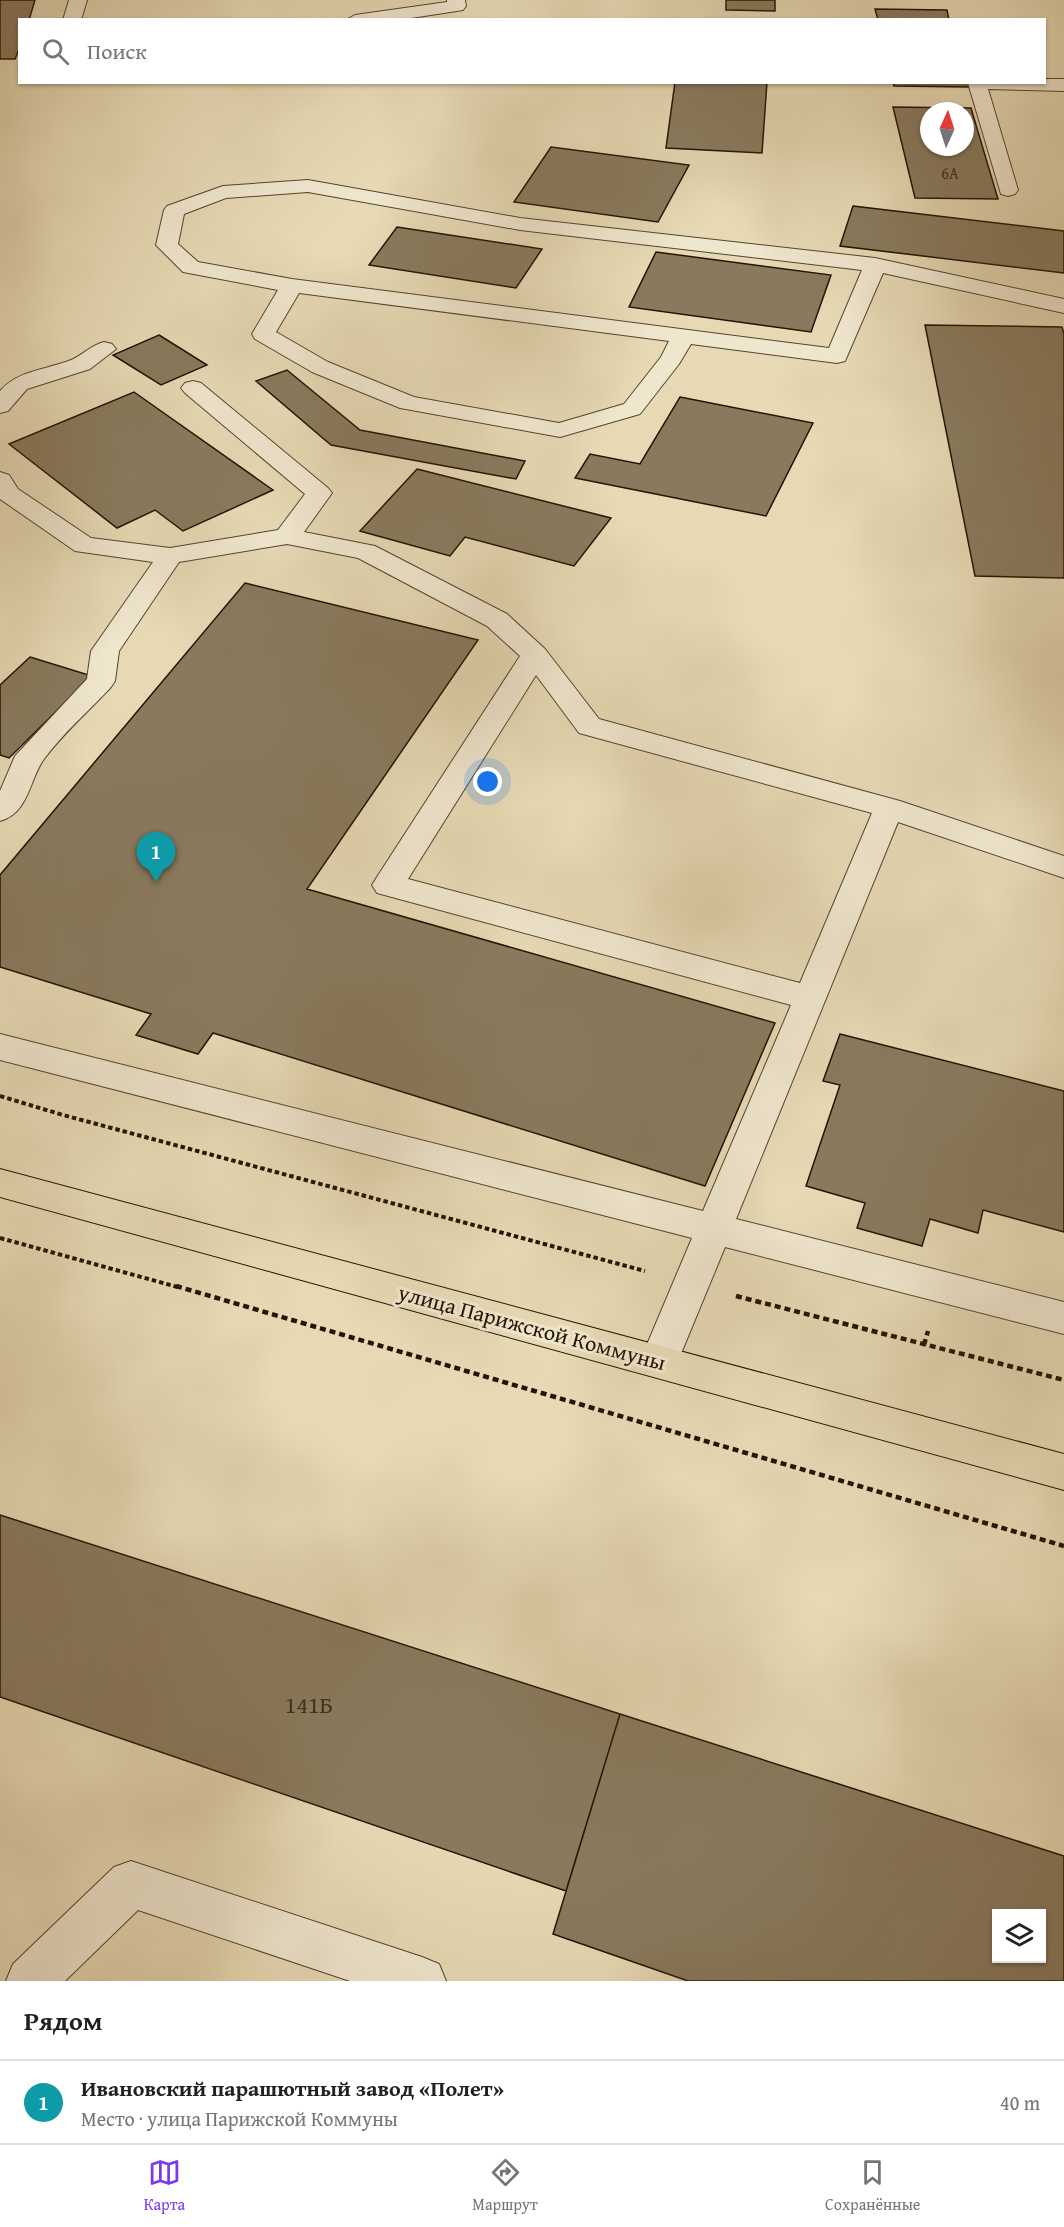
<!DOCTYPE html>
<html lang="ru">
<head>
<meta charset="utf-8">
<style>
	:root { --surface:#fff; --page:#f2f2f2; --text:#202124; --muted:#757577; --line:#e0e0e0; --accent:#7c3aed }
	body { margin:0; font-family:"Gentium Book Plus",serif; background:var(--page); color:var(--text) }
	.controls { position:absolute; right:18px; bottom:18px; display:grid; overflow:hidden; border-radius:0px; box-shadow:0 2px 4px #0004 }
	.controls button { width:54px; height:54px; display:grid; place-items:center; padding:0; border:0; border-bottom:2px solid var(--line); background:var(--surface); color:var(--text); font:30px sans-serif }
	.compass { position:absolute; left:920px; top:102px; width:54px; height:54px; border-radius:50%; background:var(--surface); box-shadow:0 2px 4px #0004; rotate:3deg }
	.you { position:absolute; left:488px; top:782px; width:21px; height:21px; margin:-15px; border:4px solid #fff; border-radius:50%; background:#1a73e8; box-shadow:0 0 0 9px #1a73e833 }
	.badge { display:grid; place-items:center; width:39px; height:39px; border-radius:50%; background:var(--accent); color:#fff; font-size:20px; font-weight:700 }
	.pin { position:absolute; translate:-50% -50px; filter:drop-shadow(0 2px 3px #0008) }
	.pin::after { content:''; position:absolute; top:32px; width:21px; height:18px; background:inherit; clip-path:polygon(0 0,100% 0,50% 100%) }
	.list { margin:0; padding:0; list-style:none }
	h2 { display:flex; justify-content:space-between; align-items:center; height:78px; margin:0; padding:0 24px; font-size:26px }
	h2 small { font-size:20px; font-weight:400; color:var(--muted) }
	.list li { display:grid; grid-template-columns:39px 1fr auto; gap:18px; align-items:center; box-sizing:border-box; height:84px; padding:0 24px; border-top:2px solid var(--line) }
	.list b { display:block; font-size:22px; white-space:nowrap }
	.list p { margin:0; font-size:20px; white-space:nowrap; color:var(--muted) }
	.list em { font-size:20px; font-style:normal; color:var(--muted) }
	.icon { flex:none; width:33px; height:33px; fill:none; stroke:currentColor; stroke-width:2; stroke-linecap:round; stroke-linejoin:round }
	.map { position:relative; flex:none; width:1064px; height:1981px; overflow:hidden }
	.search { position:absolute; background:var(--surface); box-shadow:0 2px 4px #0004; left:18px; right:18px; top:18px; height:66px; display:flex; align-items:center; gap:15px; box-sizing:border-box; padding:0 21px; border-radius:0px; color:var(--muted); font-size:22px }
	.sheet { height:162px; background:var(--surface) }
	nav { display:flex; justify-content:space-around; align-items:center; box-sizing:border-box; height:84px; border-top:2px solid var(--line); background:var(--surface); font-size:16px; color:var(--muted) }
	nav a { display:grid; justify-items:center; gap:3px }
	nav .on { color:var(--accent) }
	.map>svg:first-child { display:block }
</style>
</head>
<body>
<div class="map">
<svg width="1064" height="1981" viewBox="0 0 1064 1981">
	<rect width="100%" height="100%" fill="#e6d9b4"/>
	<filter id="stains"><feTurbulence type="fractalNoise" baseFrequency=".00333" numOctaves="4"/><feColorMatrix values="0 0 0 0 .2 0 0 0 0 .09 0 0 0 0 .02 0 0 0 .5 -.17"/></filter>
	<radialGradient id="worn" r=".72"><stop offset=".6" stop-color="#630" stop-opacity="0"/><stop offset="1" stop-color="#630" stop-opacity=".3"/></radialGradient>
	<path fill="#897a5e" stroke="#241401" stroke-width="1.5" fill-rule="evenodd" d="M0,0H35L29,20H20V47L15,59H0Z
		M726,0H775V11L726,10Z
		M875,9L947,10L949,20H878Z
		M675,82H767L762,153L666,148Z
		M893,82H969L971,87L894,86Z
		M893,107L971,108L998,199L915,198ZM929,111H965V147H929Z
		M551,147L689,165L658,222L514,202Z
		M853,206L1064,231V273L840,246Z
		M397,227L542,249L516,288L369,265Z
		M656,252L831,275L811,332L629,307Z
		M925,325L1062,327L1064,334V578L975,576Z
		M159,335L207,365L161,385L113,355Z
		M287,370L360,430L525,461L516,479L331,445L256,381Z
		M134,392L273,490L183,531L155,510L117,528L9,444Z
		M680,397L813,423L766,516L575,478L590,454L640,464Z
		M417,469L611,518L574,566L465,537L450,556L360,531Z
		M245,583L478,640L307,889L775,1023L705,1186L213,1033L198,1054L136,1035L151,1014L0,967V875Z
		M30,657L92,676L9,758L0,755V685Z
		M840,1034L1064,1091V1232L983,1210L978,1233L930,1219L922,1246L857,1228L865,1203L806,1186L840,1085L823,1081Z
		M0,1515L620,1714L566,1891L0,1697Z
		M620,1714L1064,1856V1981H688L553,1934ZM996,1914H1042V1958H996Z"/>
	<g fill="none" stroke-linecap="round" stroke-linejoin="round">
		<defs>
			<path id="minor" d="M69,0H87L81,20H63Z
				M447,0H465L466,6L463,10L457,11L398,20H346L355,15L447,2Z
				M1044,79H1064V91L988,89L1018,190L1015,194L1008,196L1001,194L968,83L1044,82Z
				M308,180L520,218L875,258L1064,299V313L883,273L845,361L837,363L691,344L679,364L640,414L560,437L400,408L312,372L255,339L252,334L278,290L183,272L156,245L164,210L167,206L223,186ZM308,192L520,230L862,270L829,348L292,279L198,262L178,244L184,214L226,198ZM299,293L669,341L661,357L624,404L559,423L414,397L328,362L276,332Z
				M104,342L112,344L116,349L90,369L27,389L8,411L0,413V391C18,370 46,370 71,360C83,355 91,345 104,342Z
				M193,381L201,383L328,488L332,493L304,532L375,546L507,614L545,649L599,719L900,801L1064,856V878L898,822L736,1219L1064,1302V1334L725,1247L673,1373L659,1378L645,1373L640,1361L692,1238L0,1060V1034L703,1211L791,1005L377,893L372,885L377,877L520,656L487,626L358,558L287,544L179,562L119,651L115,681L111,687C89,711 63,733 44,759C29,780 29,813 0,821V791L15,756L87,679L91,651L153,562L75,551L0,499V472L9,475L18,489L91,538L170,548L278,530L305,494L185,393L181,388L185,383ZM536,675L579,733L872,813L800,983L408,879Z
				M131,1861L422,1957L439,1964L446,1981H350L138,1910L65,1981H6L13,1964L114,1867Z"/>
			<path id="major" d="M0,1169L1064,1454V1490L0,1197Z"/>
		</defs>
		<use href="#minor" stroke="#54452e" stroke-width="2"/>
		<use href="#major" stroke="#241401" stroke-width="2"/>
		<path stroke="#241401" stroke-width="4" stroke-dasharray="4.5 3" stroke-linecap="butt" d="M0,1096L63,1115L645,1271
			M0,1238L181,1288"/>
		<path stroke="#241401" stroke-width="4.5" stroke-dasharray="6 4" stroke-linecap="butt" d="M176,1286L1064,1546
			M736,1296L1064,1380
			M924,1345L928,1331"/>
		<use href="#minor" fill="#efe6ce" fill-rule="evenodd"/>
		<use href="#major" fill="#e6d9b4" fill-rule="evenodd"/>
	</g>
	<g text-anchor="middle" stroke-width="6" stroke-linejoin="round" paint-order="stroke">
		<g font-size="16" fill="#3d2e18">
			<text x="950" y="179">6А</text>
		</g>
		<g font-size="22" fill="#241401" stroke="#efe6ce">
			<text transform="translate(532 1327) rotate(15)" y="8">улица Парижской Коммуны</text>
		</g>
		<g font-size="24" fill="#3d2e18">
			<text x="309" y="1713">141Б</text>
		</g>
	</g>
	<rect width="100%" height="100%" filter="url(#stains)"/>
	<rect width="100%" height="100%" fill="url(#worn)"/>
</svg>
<div class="controls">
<button><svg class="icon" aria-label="layers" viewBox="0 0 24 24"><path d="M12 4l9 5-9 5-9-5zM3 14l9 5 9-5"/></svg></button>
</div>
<svg class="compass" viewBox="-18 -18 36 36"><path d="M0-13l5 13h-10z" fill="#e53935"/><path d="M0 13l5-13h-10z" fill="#757577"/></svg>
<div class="you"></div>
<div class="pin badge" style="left:156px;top:882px;background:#0f9aa8">1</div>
<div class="search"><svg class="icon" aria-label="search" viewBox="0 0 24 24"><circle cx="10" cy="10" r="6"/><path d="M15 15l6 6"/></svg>Поиск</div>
</div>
<section class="sheet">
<h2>Рядом<small></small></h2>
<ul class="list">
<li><span class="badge" style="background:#0f9aa8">1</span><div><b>Ивановский парашютный завод «Полет»</b><p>Место · улица Парижской Коммуны</p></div><em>40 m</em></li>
</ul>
</section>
<nav>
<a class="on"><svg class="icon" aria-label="map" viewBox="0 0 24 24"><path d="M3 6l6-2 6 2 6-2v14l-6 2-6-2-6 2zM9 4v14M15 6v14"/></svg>Карта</a>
<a><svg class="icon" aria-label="directions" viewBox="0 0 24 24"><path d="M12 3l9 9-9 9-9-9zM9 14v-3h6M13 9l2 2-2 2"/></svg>Маршрут</a>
<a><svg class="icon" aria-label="saved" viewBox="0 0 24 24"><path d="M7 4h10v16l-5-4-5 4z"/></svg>Сохранённые</a>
</nav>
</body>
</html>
